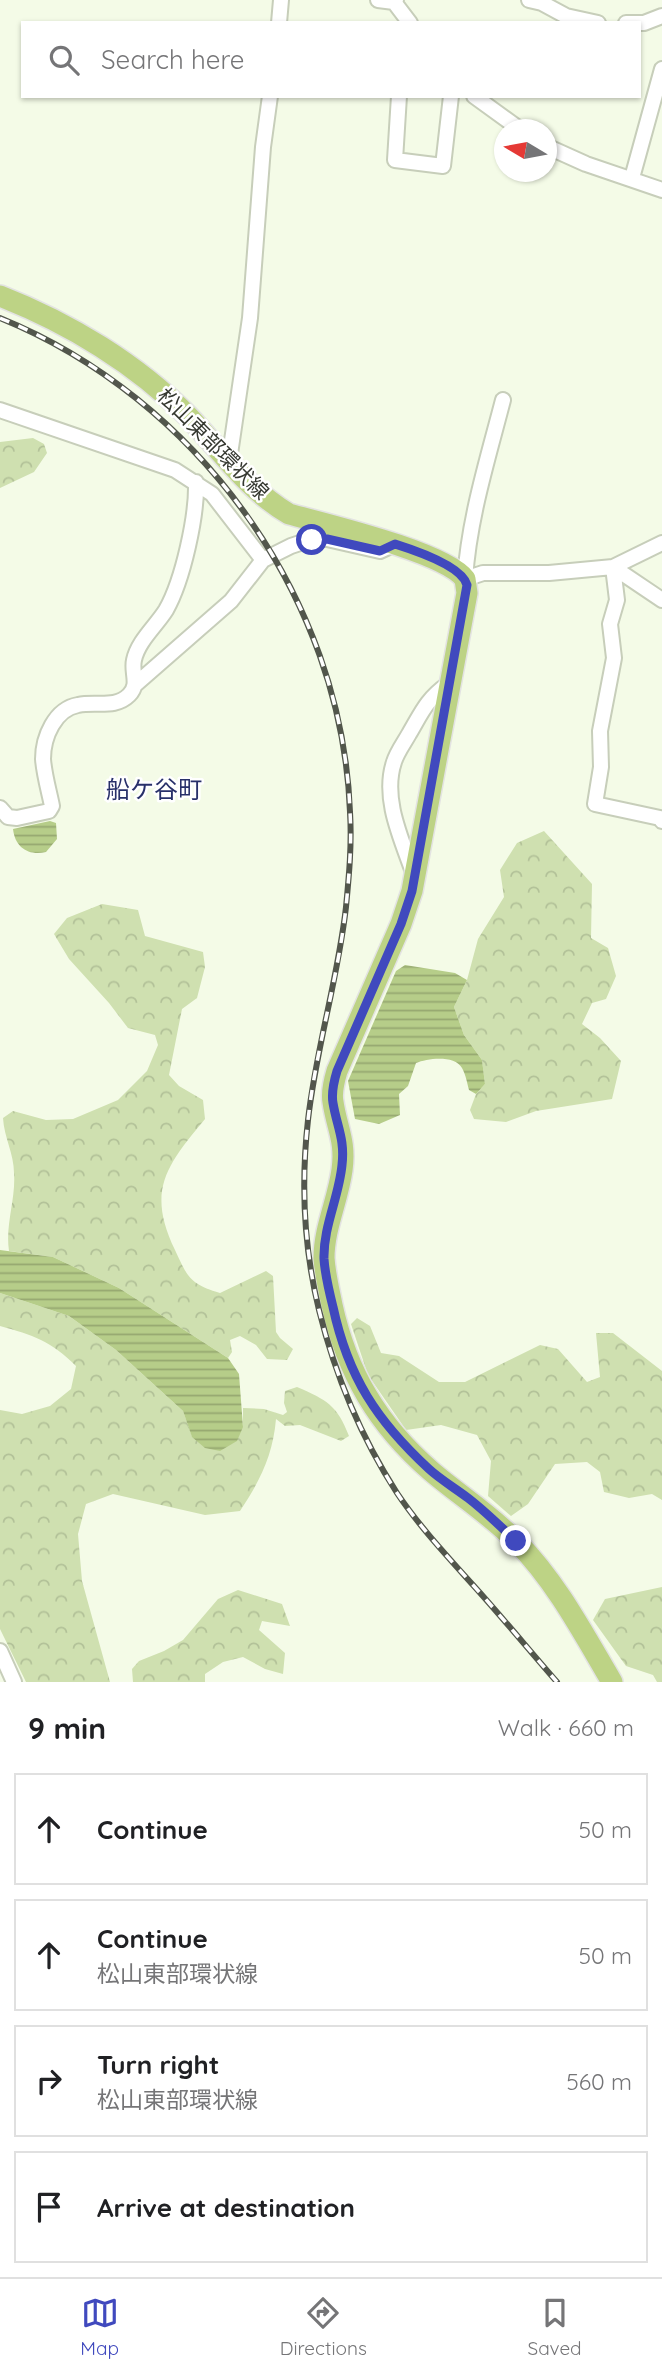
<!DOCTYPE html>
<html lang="en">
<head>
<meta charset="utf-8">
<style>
	:root { --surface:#fff; --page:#f6f6f6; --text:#202124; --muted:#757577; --line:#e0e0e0; --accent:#4049be }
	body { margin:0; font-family:Quicksand,"Noto Sans JP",sans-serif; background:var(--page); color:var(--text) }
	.compass { position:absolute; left:494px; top:119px; width:63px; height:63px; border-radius:50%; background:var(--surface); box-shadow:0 2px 5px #0004; rotate:280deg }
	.stop { position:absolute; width:21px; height:21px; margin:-16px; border:5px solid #4049be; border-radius:50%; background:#fff }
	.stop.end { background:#4049be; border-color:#fff; box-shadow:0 2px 7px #0008 }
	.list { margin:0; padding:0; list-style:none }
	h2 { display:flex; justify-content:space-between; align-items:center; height:91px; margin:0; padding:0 28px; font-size:30px }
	h2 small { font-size:23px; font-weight:400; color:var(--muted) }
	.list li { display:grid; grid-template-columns:46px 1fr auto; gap:21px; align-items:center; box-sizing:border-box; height:112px; margin:0 14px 14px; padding:0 14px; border:2px solid var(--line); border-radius:0px }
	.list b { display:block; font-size:26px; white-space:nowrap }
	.list p { margin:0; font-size:23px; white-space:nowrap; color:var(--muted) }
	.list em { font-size:23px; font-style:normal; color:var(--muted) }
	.icon { flex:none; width:38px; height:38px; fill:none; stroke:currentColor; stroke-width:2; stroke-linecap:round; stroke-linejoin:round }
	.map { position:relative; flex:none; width:662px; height:1682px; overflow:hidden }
	.search { position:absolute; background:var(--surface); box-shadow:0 2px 5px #0004; left:21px; right:21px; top:21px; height:77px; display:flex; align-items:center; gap:18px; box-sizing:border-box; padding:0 24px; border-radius:0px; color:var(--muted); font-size:26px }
	.sheet { height:595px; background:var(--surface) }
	nav { display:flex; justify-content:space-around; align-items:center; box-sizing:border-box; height:98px; border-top:2px solid var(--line); background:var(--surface); font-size:19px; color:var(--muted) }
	nav a { display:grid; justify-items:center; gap:4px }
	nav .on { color:var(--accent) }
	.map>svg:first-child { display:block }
</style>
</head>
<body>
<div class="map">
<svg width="662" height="1682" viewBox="0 0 662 1682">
	<defs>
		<pattern id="forest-crowns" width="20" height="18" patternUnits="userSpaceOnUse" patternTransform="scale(1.75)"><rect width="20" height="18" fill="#cfe0b0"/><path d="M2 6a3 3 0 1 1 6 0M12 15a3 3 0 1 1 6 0" fill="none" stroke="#b2c198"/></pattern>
		<pattern id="water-rules" width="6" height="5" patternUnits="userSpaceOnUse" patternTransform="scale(1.75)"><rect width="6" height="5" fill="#b6cd89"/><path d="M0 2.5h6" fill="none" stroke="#95a770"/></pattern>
	</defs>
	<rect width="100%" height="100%" fill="#f4fbe7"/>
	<path fill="url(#forest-crowns)" d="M33,438L44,444L47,453L34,472L0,488V442Z
		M544,831L592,884L591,938L608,948L616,976L606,999L592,1003L582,1024L600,1038L621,1061L612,1099L536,1111L506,1122L474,1119L470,1110L476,1094L485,1084L482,1060L464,1035L454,1007L467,980L478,939L504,897L500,870L517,843Z
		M102,904L138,910L145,936L203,952L205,967L197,998L182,1009L169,1075L179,1086L203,1100L205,1119C167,1165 146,1190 175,1250C188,1278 190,1284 220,1293L266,1271L273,1276L276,1332L280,1338L293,1349L287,1360L267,1359L256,1345L240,1336L230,1340L232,1352L228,1358L119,1288L53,1257L9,1251C5,1225 16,1199 14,1173C14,1154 4,1137 3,1118L13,1111L46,1120L73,1119L118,1100L147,1071L158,1045L155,1035L128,1028L109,1003L69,959L54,934L67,918Z
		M0,1293L69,1316L116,1350L183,1411L192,1436L243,1427V1408L264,1409L283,1415L287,1412L284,1403L285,1391L297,1387C327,1400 337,1405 349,1436L341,1441L300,1425L285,1426L276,1419C273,1455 260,1481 240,1511L205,1515L113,1494L86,1504L78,1534L82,1581L110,1682H26L0,1629V1410L22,1414L50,1406L71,1389L76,1366C51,1341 33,1335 0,1326Z
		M357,1318L370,1326L381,1353L399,1356L439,1382H465L540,1345L558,1349L587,1382L600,1377L596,1333H613L662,1371V1500L652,1494L629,1498L604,1492L600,1472L587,1462L555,1464L528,1504L511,1516L488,1496L491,1461L477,1435L441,1425L406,1430L368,1375L351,1324Z
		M662,1587V1682H657L653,1675L626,1666L593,1620L605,1599Z
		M238,1590L282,1604L290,1626L262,1621L259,1630L285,1653L283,1674L265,1669L243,1657L223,1662L205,1674V1682H133L132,1669L139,1661L164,1651L183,1640L218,1599Z"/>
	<path fill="url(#water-rules)" d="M50,821L56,823L57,839L46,852C29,856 15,848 13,829Z
		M405,965L455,973L467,980L454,1007L464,1035L482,1060L485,1084L476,1094L469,1090C467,1083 466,1075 462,1068C455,1055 428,1058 416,1063L408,1086L399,1094L400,1115L379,1124L355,1119L348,1081L396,971Z
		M0,1250L53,1257L119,1288L228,1358L239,1374L243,1427L237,1441L220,1451L205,1448L192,1437L183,1411L116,1350L69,1316L0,1293Z"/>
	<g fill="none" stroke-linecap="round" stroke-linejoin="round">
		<defs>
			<path id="minor" d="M378,0L394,2L396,0
				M529,0L542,3L566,16L598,23
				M394,2L410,23
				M279,23L281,0
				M626,23H644L662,16
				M399,96L395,160L443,166L451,96
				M474,96L521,130
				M546,146L586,164L662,190
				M632,178L662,69
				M503,400C488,458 469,518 465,579L483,573H549L613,567L662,543
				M0,410L175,470L212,494L263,560L291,546L312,539H327L380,551L395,544
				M229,461L250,318L263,147L270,96
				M613,567L617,600L610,624L614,658L600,731L601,767L595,804L660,818L662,821
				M613,567L662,600
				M136,684L231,601L263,560
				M0,808L8,817L17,818L49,811L52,806C49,791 44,774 43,759C43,737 55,709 78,705C96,701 115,709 129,695C140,684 131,673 134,660C138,641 156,626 166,610C183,580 197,516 196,482
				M413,872C401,838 382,798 394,762C397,752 404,743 409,734C422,712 426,700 448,684
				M0,1651L14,1682"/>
			<path id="primary" d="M0,296C69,323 137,364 189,417C221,451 248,490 289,514C325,524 445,552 465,579L467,593L412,891L401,924L337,1071C334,1081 331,1092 333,1102C337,1129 346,1141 342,1170C338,1200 324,1228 324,1258C325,1274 329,1290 332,1305C347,1373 378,1425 431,1471C459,1495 491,1515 517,1542C557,1583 583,1633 612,1682"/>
		</defs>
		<use href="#minor" stroke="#c7ceba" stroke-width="18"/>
		<use href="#primary" stroke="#e3e3e2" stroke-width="24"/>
		<use href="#minor" stroke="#fff" stroke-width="14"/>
		<use href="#primary" stroke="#bdd385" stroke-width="21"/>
		<defs>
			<path id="rail" d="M0,318C197,398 342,597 350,812C352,844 349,876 346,907C338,979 316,1048 308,1120C301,1182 304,1249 319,1310C335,1375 361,1437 397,1493C419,1526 447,1556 473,1585C502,1617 529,1650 557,1682"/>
		</defs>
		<use href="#rail" stroke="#52564c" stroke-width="6"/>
		<use href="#rail" stroke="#fff" stroke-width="3.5" stroke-dasharray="10" stroke-linecap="butt"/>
	</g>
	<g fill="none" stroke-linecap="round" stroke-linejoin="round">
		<path stroke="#4049be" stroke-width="9" d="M312,540L327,539L380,551L395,544C414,550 462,566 467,585L412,891L401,924L337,1071C334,1081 331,1092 333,1103C337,1127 345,1139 342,1165C339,1197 323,1227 324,1259C325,1275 329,1291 333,1307C348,1377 377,1421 429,1469C441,1480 455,1488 468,1498C485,1511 500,1526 516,1541"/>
	</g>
	<g text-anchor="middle" stroke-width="5" stroke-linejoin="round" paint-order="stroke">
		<g font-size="21" fill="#353830" stroke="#fff">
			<text transform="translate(213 444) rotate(45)" y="7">松山東部環状線</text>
		</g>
		<g font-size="24" fill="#283069" stroke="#fff">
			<text x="154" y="798">船ケ谷町</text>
		</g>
	</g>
</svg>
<svg class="compass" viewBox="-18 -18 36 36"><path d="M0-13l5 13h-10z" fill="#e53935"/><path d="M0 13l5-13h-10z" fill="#757577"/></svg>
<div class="stop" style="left:312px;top:540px"></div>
<div class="stop end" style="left:516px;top:1541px"></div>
<div class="search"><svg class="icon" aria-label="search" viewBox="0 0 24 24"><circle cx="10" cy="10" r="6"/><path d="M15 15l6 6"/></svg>Search here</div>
</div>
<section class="sheet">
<h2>9 min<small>Walk · 660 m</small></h2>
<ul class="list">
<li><svg class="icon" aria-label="ahead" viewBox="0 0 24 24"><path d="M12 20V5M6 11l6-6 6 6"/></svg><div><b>Continue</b></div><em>50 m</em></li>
<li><svg class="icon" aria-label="ahead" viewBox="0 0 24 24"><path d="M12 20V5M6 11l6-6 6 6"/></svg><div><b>Continue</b><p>松山東部環状線</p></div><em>50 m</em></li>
<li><svg class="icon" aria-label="right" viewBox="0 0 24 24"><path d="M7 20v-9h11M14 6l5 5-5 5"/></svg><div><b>Turn right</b><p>松山東部環状線</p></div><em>560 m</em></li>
<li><svg class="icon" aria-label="arrive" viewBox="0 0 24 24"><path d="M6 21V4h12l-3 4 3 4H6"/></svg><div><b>Arrive at destination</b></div></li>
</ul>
</section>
<nav>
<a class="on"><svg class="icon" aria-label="map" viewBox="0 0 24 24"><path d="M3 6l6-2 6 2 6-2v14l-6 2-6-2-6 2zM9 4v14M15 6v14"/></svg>Map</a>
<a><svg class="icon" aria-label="directions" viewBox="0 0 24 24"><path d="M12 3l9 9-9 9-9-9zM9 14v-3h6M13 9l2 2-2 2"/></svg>Directions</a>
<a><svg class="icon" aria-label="saved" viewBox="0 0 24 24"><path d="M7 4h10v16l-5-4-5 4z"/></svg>Saved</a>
</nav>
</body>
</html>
